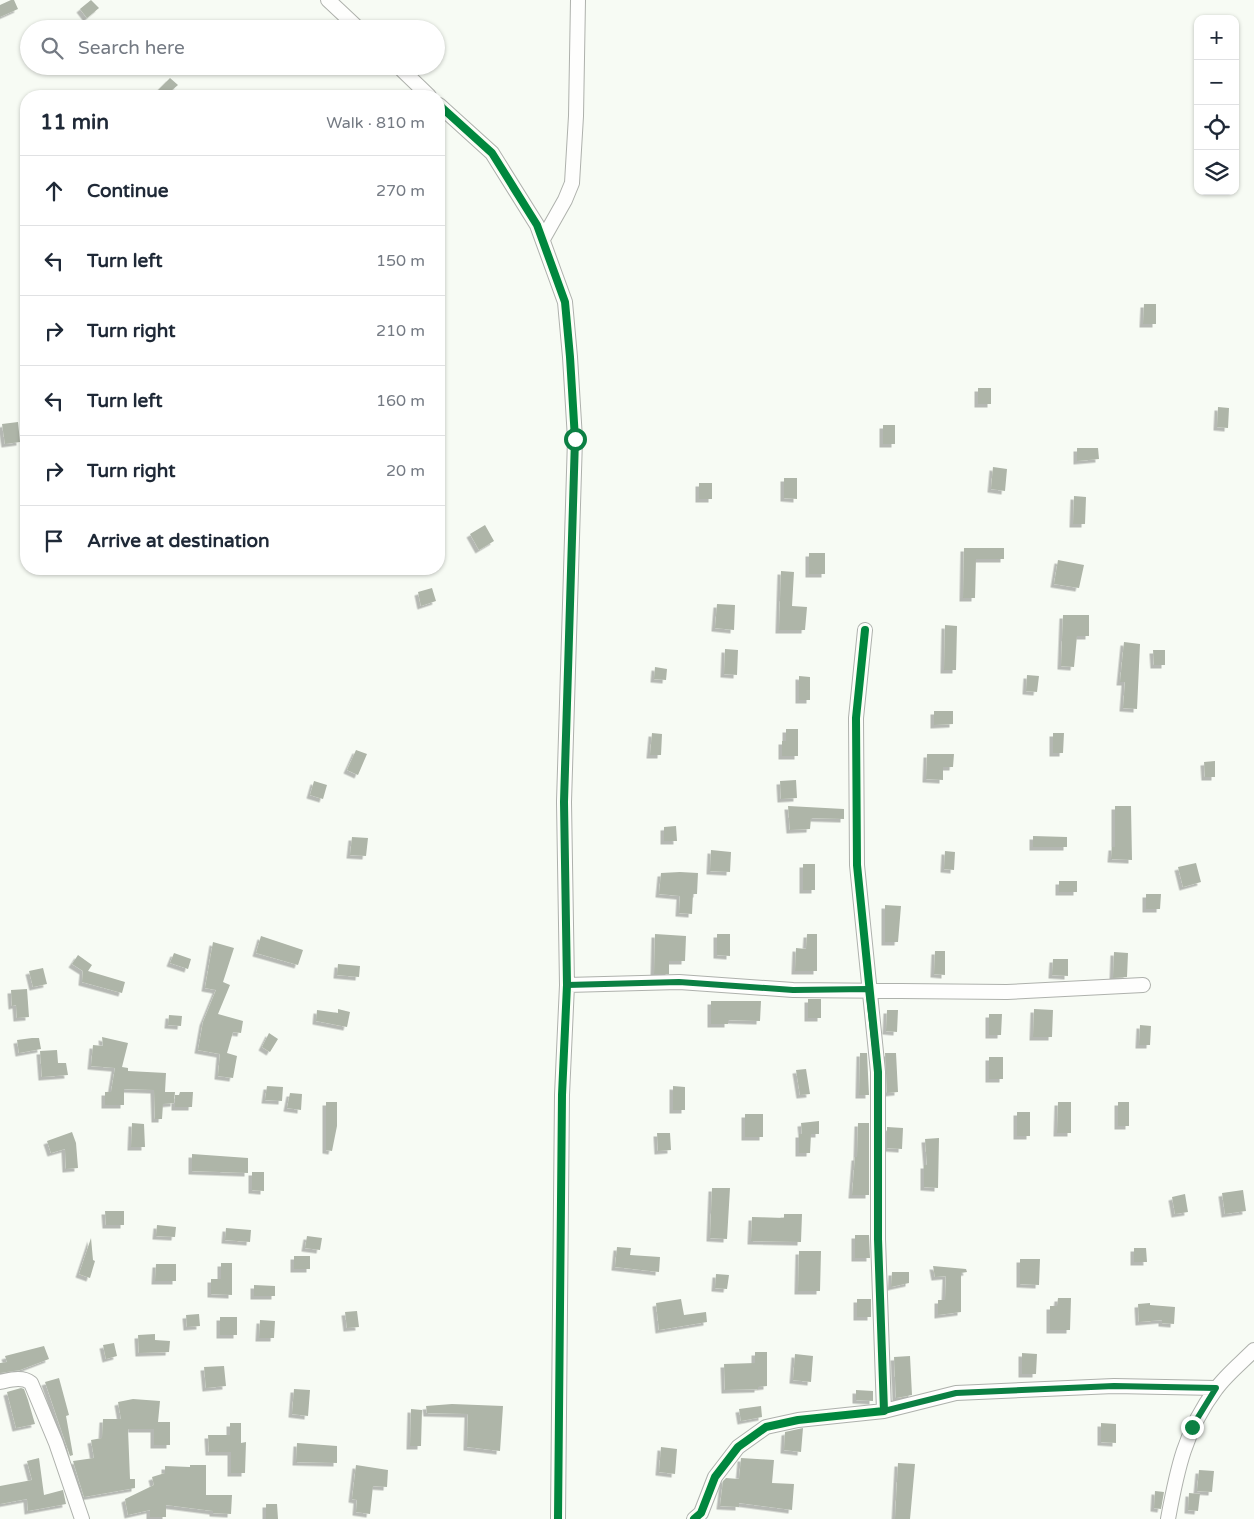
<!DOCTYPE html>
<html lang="en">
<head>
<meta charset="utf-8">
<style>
	:root { --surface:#fff; --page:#f6f6f7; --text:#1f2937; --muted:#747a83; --line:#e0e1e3 }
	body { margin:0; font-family:"Varela Round",sans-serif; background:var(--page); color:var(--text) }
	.controls { position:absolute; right:15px; top:15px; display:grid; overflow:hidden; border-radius:10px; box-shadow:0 1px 4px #0004 }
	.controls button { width:45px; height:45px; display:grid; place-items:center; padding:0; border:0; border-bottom:1px solid var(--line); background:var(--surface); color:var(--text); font:25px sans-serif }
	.stop { position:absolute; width:15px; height:15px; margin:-11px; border:4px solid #0b8043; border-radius:50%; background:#fff }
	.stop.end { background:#0b8043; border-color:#fff; box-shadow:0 1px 5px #0008 }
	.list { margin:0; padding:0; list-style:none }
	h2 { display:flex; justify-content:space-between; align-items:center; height:65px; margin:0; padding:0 20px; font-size:21px }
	h2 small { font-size:16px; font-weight:400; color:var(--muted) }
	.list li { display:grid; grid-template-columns:32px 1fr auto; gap:15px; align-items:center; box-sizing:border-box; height:70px; padding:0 20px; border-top:1px solid var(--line) }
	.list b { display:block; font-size:19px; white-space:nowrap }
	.list em { font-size:16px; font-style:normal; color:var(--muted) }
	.icon { flex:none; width:28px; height:28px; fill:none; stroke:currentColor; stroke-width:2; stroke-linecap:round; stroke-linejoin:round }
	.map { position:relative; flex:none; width:1254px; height:1519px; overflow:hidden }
	.search { position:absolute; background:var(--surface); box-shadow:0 1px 4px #0004; left:20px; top:20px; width:425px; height:55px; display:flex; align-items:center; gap:12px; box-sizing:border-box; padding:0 18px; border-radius:28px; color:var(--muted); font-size:19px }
	.panel { position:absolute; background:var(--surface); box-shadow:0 1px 4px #0004; left:20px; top:90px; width:425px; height:485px; border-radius:20px }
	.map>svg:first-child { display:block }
</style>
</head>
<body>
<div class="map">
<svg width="1254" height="1519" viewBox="0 0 1254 1519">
	<defs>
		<filter id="shadow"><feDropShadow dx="-3.5" dy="3.5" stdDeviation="0" flood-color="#0004"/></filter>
	</defs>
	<rect width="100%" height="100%" fill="#f7fbf4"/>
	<path fill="#aeb5a8" filter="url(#shadow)" d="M11,0H14L18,9L0,17V5Z
		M91,0L99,8L87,18L80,9Z
		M170,78L178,85L165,96L158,90Z
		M1144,304H1156V324H1143Z
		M978,388H991V404H978Z
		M1218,407L1229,408L1228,428L1217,427Z
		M18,422L20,442L5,444L2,424Z
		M883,425H895V444H883Z
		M1077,448H1098L1099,459L1077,461Z
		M993,467L1007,469L1005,491L991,489Z
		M784,478H797V499L784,498Z
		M699,483H712V499H699Z
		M1074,496L1086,497L1085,524H1073Z
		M485,525L494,541L479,550L470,534Z
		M964,548H1004V559H976L975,598H963Z
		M809,553H825V574H809Z
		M1058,560L1084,565L1079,588L1054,584Z
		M781,571L794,572L792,606L807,607L805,630H779Z
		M432,588L436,601L421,606L418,592Z
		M717,604L735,605L734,630L715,628Z
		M1063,615H1089V636H1077L1074,667L1061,666Z
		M945,625L957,626L956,670H944Z
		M1124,642L1140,644L1137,709L1123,708L1125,682H1120Z
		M725,649L738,650L737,675L724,674Z
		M1153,650H1165V665H1154Z
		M655,667L667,669L666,680L654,679Z
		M1027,675L1039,676L1037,692L1026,691Z
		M799,676L810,677V700H799Z
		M934,711H953V724L934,725Z
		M786,729H798V756H782V741H786Z
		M652,733L662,734L661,755H650Z
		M1053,733H1064L1063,753H1053Z
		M356,750L367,754L358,775L347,770Z
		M927,754H954L953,767H943V780L926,779Z
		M1215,761V777H1205L1204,762Z
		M796,780L797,798L781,799L780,781Z
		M314,781L327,785L323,799L310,795Z
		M788,806L844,809V819L811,818L810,829L790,830Z
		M1115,806H1131L1132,860L1111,859L1112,847H1115Z
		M676,826L677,841H664V827Z
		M1033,836L1067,837V847H1033Z
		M352,837L368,838L366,856L350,855Z
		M711,850L731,852L730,872L710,871Z
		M945,851L955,852L954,870L944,869Z
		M1196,863L1201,882L1183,887L1178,867Z
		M803,864H815V890H803Z
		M680,872L698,873L697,894H693L692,914L679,913L680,896L659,894L661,873Z
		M1059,881H1077V892H1059Z
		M1146,894H1161L1160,909H1146Z
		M885,905L901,906L898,942H885Z
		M655,934L686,936L685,961H669V974H654Z
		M717,934H730V956L717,955Z
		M807,934H817V971H795L796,948L806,949Z
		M261,936L303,950L298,965L256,953Z
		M213,942L234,948L223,982L230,985L218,1014L243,1021L241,1033L233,1032L227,1053L237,1056L233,1078L218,1076L220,1054L198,1050L203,1022L216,990L205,988Z
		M935,951H945V975L934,974Z
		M1114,952L1128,953L1127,977L1113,978Z
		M174,953L191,959L188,969L170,963Z
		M78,955L92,965L88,971L125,982L122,993L82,982L83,971L72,964Z
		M1053,959H1068V976L1052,975Z
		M338,964L360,966L359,977L337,975Z
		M43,968L47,984L33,987L29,971Z
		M27,989L29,1017L17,1018L16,1005L12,1006L11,990Z
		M808,999H821V1018H808Z
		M711,1001H761L760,1021L728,1020V1024H711Z
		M338,1009L350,1012L347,1027L316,1021L317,1010L338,1013Z
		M1034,1009L1053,1010L1052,1037H1033Z
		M887,1010H898L897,1032L886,1031Z
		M989,1014H1002L1001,1035H989Z
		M169,1015L182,1016L181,1026L168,1025Z
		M1140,1025L1151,1026L1150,1045H1139Z
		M269,1033L278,1039L270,1052L262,1047Z
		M102,1037L128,1043L122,1067L128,1068V1071L166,1073L165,1092H175L174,1103L163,1104L162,1119H155L154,1090L124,1089V1105H105V1092H111L115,1068L91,1066L93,1045L103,1046Z
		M32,1038H39L41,1049L19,1053L17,1040Z
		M57,1050L58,1063H66L68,1075L42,1077L40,1051Z
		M860,1053H867L869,1095H859Z
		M885,1053H896L898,1092L887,1093Z
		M989,1057H1003V1079H989Z
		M806,1069L810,1094L800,1095L796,1070Z
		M267,1086L283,1087L282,1101L265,1100Z
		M673,1086L685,1087V1110H673Z
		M180,1092H193L192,1107H175V1095H179Z
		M290,1093L302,1094L301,1110L287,1108Z
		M326,1102H337V1126L332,1151L326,1150Z
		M1058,1102H1071V1133H1057Z
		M1118,1102H1129V1126H1118Z
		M1017,1112H1030V1136H1017Z
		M745,1114H763V1137H745Z
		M819,1121V1134H802L801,1123Z
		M132,1123L144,1124L145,1147H131Z
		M858,1123H869V1195H852L855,1157H857Z
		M887,1127L903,1128L902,1149L887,1148Z
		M72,1132L76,1143L78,1168L66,1169L65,1149L51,1153L47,1141Z
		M657,1133H670L671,1150L658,1151Z
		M799,1134H811L810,1153H799Z
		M939,1138L938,1188L924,1187V1165H927L925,1139Z
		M192,1154L248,1158V1173L192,1171Z
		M252,1172H264V1191L252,1190Z
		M712,1188H730L727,1239L710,1238Z
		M1243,1190L1246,1211L1225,1214L1222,1193Z
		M1185,1194L1188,1212L1175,1214L1172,1197Z
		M105,1211H124V1225H106Z
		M784,1214H802L801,1242L751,1241L752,1217L784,1218Z
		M157,1225L176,1227L175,1237L156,1236Z
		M226,1228L251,1230L250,1242L225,1240Z
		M855,1235H869L870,1258H855Z
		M307,1236L322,1238L320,1250L305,1248Z
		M91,1238L93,1260L95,1261L90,1278L79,1274Z
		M617,1247L631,1248L630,1255L660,1257L659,1272L615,1267Z
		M1134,1248H1146L1147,1262H1134Z
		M799,1251H821L820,1291H798Z
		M294,1256H310V1269H294Z
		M1020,1259H1040L1039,1285L1020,1284Z
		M221,1263H232V1295L211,1294V1279H221Z
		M156,1264H176V1281H155Z
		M933,1266L966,1269L967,1272L961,1273V1312L938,1315V1300H945L946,1276L935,1277Z
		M892,1272H909V1283L891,1287Z
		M716,1274L729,1275L727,1289L715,1288Z
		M254,1285L275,1286V1296H254Z
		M1058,1298H1071L1070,1330H1050V1306H1057Z
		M681,1299L684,1315L706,1312L707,1322L659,1330L656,1303Z
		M857,1299H871V1317H857Z
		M1150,1303V1305L1175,1307L1174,1324L1162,1323V1320L1139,1322L1138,1304Z
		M357,1311L359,1327L347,1328L345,1312Z
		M199,1314L200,1326L187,1327L186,1315Z
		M220,1317H237V1335H220Z
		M260,1320L275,1321L274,1338H259Z
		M155,1334V1340L170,1341L169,1352L139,1353L138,1335Z
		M114,1343L117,1356L106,1359L103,1345Z
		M44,1346L49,1359L20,1370L0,1373V1363L7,1362L5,1356Z
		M755,1352H767V1386L758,1387V1389L725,1390L724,1364L755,1363Z
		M1022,1353L1037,1354L1036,1374H1022Z
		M795,1354L813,1356L811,1382L793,1380Z
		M910,1356L912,1395L896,1398L894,1357Z
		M224,1366L226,1386L206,1388L204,1367Z
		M59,1378L69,1415L66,1416L73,1455L70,1456L45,1382Z
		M21,1388L24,1389L28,1400L35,1424L16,1428L7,1392Z
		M294,1389L310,1390L308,1416L292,1414Z
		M856,1390L873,1391V1401L856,1400Z
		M133,1399L160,1401L158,1422H170V1445H154V1429H128L130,1479H135V1488L84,1497L73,1461L94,1458L91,1440L102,1438L103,1419H121L118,1402Z
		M452,1404L503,1406L500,1451L467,1447L468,1414L427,1413L426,1406Z
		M761,1406L762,1417L741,1421L739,1409Z
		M411,1409L422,1410L421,1446H410Z
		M230,1423H241V1443L246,1442L245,1473H231V1452H209L208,1435H230Z
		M1101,1423L1116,1424V1443L1101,1442Z
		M803,1428L801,1452L784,1450L785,1432Z
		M297,1443L337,1446V1463L296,1462Z
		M661,1447L677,1449L675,1474L659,1472Z
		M39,1458L44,1495L63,1490L66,1504L28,1511L27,1499L0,1504V1486L32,1480L27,1461Z
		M741,1458L774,1460L772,1483L794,1484L792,1510L739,1503V1507L720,1506L723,1481L726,1478L739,1479Z
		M898,1463L915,1464L910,1519H895Z
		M190,1465H206V1495H232L231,1514L213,1513V1511L166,1505V1517H150V1510L128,1515L125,1499L154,1485L152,1477L165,1473V1466L190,1467Z
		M356,1465L388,1470L387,1487L373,1486L370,1514L356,1512L357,1500L352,1499Z
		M1199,1470L1214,1471L1212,1492L1197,1491Z
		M1155,1491L1164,1492L1161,1509L1154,1508Z
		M1189,1493L1200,1494L1198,1511L1188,1510Z
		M266,1504H277L278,1519H266Z"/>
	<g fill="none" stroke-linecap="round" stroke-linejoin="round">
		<defs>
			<path id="minor" d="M328,0L359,29
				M398,66L429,96
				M439,105L492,153L537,225L565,302L570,357L575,439L564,802L567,985L562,1095L558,1519
				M543,239L565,200L572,183L576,116L578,0
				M567,985L679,982L793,990L1007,992L1143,985
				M0,1382C10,1380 22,1376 31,1383L56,1443L82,1519
				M884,1411L956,1393L1114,1386L1216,1388
				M694,1519L701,1513L715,1477L738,1447L766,1427L798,1420L884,1411L878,1239V1072L857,865L856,718L865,630
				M1168,1519C1177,1470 1185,1430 1216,1389C1226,1375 1241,1363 1254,1350"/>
		</defs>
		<use href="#minor" stroke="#aeb1ac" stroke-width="16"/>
		<use href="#minor" stroke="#fefefd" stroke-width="14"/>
		<defs>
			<path id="cycleway" d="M439,105L492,153L537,225L565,302L570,357L575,439L564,802L567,985L562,1095L558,1519
				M694,1519L701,1513L715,1477L738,1447L766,1427L798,1420L884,1411L878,1239V1072L857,865L856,718L865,630"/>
		</defs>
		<use href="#cycleway" stroke="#f7fef1" stroke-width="11"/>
		<use href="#cycleway" stroke="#00873e" stroke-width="8"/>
	</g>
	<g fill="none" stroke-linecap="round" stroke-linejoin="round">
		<path stroke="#0b8043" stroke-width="6" d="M575,439L564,802L567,985L679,982L793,990L868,989L878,1072V1239L884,1411L956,1393L1114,1386L1216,1388L1192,1427"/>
	</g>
</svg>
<div class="controls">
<button>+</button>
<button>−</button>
<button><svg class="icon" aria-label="locate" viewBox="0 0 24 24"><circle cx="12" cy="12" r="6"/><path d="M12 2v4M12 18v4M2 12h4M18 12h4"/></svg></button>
<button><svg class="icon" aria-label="layers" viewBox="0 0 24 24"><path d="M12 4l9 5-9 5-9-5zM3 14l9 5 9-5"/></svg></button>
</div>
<div class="stop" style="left:575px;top:439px"></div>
<div class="stop end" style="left:1192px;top:1427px"></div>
<div class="search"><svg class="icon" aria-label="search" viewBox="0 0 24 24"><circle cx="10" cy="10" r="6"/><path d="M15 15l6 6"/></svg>Search here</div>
<section class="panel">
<h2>11 min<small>Walk · 810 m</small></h2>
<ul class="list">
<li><svg class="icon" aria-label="ahead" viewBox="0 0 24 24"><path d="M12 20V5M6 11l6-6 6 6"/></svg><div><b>Continue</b></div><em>270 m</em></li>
<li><svg class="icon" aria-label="left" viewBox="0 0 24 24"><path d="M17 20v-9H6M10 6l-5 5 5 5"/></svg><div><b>Turn left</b></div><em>150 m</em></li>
<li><svg class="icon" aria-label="right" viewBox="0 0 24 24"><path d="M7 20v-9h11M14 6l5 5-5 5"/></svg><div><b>Turn right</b></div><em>210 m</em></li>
<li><svg class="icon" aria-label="left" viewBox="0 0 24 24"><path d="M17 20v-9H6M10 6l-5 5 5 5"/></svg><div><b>Turn left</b></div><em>160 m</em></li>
<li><svg class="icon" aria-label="right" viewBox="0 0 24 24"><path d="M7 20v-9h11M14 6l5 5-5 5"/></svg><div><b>Turn right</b></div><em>20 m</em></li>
<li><svg class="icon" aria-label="arrive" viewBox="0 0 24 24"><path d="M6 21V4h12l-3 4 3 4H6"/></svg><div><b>Arrive at destination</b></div></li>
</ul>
</section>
</div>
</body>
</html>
